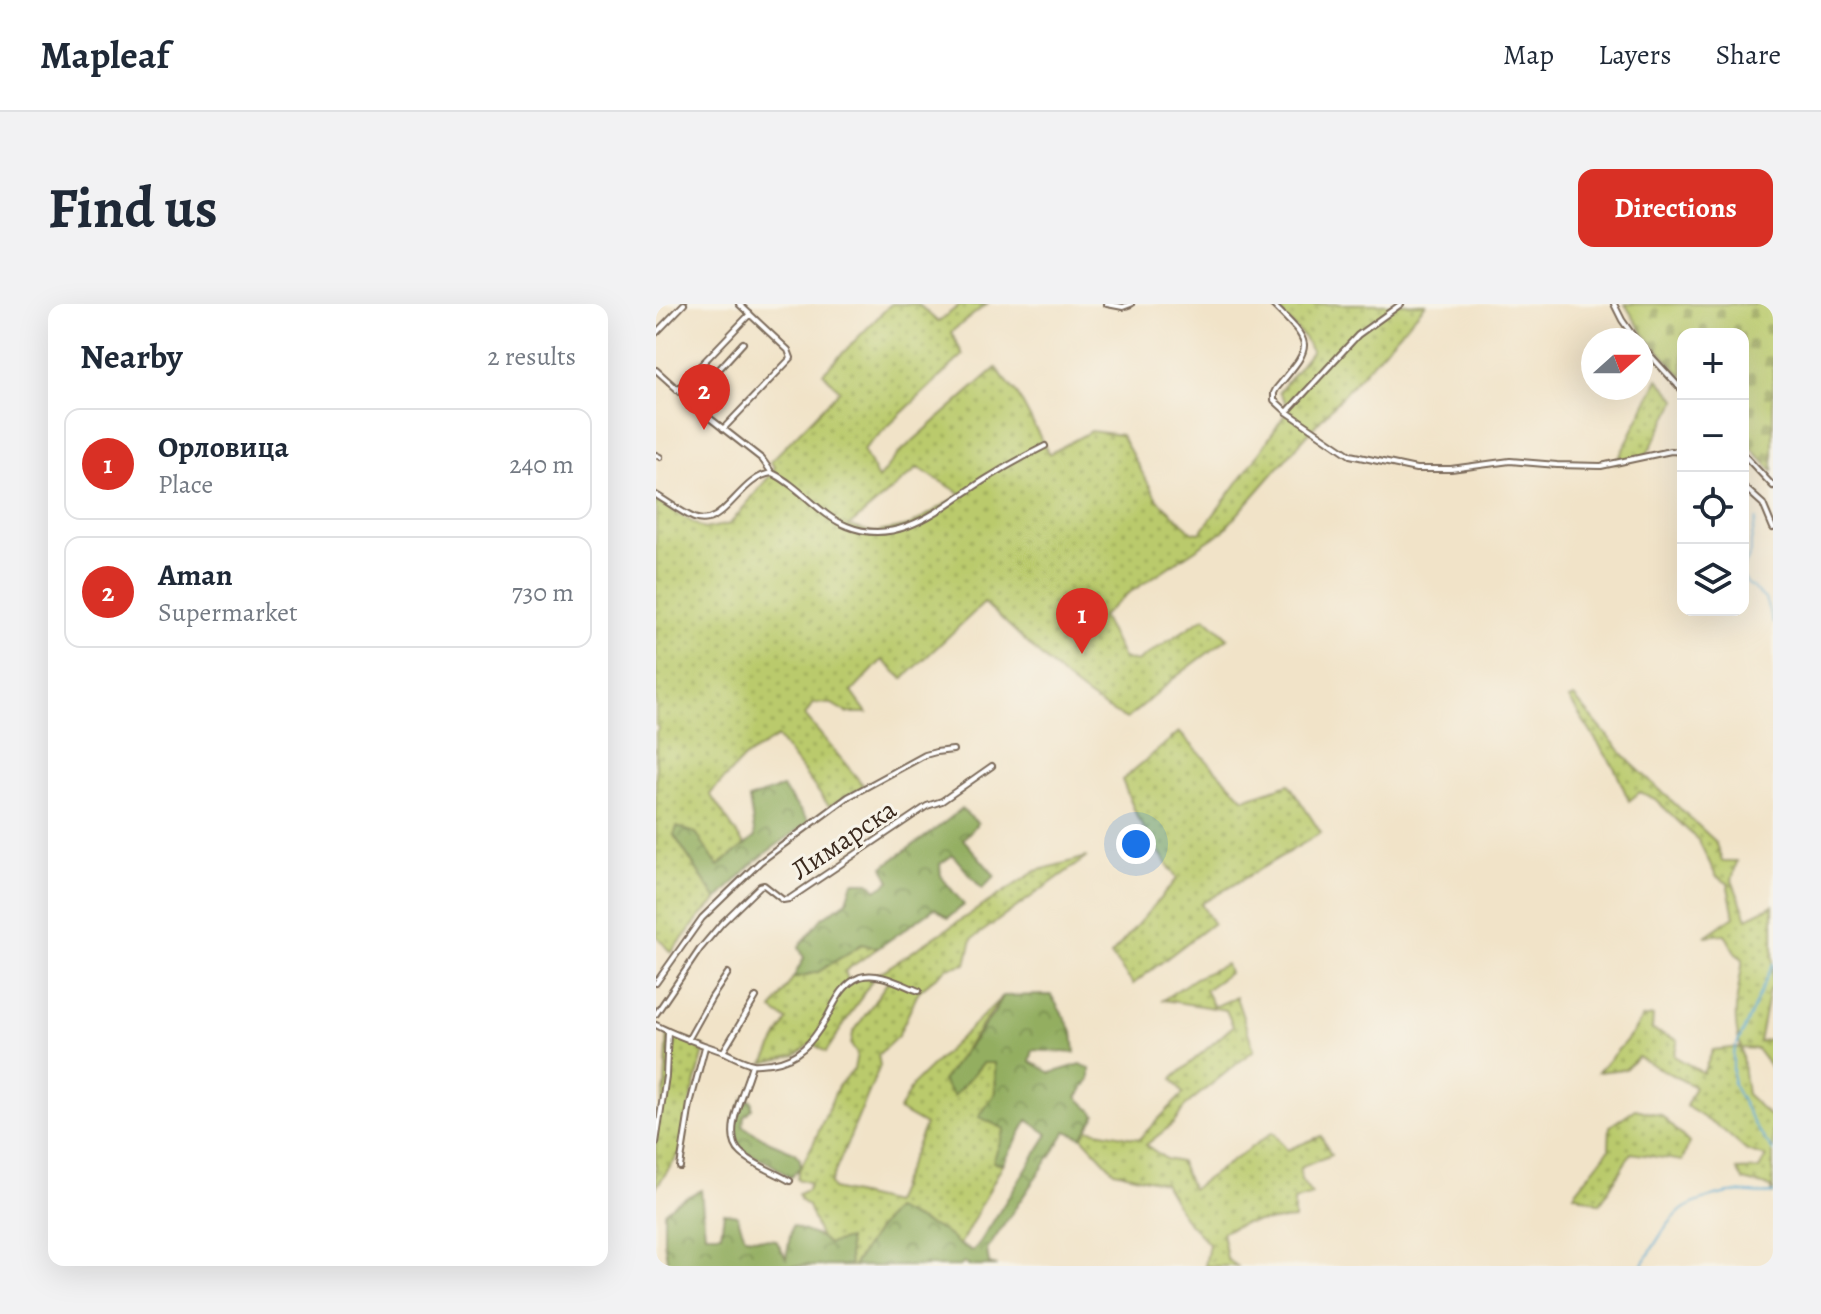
<!DOCTYPE html>
<html lang="en">
<head>
<meta charset="utf-8">
<style>
	:root { --surface:#fff; --page:#f2f2f3; --text:#1f2937; --muted:#747a83; --line:#e0e1e3; --accent:#d93025 }
	body { margin:0; font-family:Alegreya,serif; background:var(--page); color:var(--text) }
	.controls { position:absolute; right:24px; top:24px; display:grid; overflow:hidden; border-radius:16px; box-shadow:0 8px 32px #0002 }
	.controls button { width:72px; height:72px; display:grid; place-items:center; padding:0; border:0; border-bottom:2px solid var(--line); background:var(--surface); color:var(--text); font:40px sans-serif }
	.compass { position:absolute; left:925px; top:24px; width:72px; height:72px; border-radius:50%; background:var(--surface); box-shadow:0 8px 32px #0002; rotate:69deg }
	.you { position:absolute; left:480px; top:540px; width:28px; height:28px; margin:-20px; border:6px solid #fff; border-radius:50%; background:#1a73e8; box-shadow:0 0 0 12px #1a73e833 }
	.badge { display:grid; place-items:center; width:52px; height:52px; border-radius:50%; background:var(--accent); color:#fff; font-size:26px; font-weight:700 }
	.pin { position:absolute; translate:-50% -66px; filter:drop-shadow(0 2px 4px #0008) }
	.pin::after { content:''; position:absolute; top:42px; width:28px; height:24px; background:inherit; clip-path:polygon(0 0,100% 0,50% 100%) }
	.list { margin:0; padding:0; list-style:none }
	h2 { display:flex; justify-content:space-between; align-items:center; height:104px; margin:0; padding:0 32px; font-size:34px }
	h2 small { font-size:26px; font-weight:400; color:var(--muted) }
	.list li { display:grid; grid-template-columns:52px 1fr auto; gap:24px; align-items:center; box-sizing:border-box; height:112px; margin:0 16px 16px; padding:0 16px; border:2px solid var(--line); border-radius:16px }
	.list b { display:block; font-size:30px; white-space:nowrap }
	.list p { margin:0; font-size:26px; white-space:nowrap; color:var(--muted) }
	.list em { font-size:26px; font-style:normal; color:var(--muted) }
	.icon { flex:none; width:44px; height:44px; fill:none; stroke:currentColor; stroke-width:2; stroke-linecap:round; stroke-linejoin:round }
	.map { position:relative; flex:none; width:1117px; height:962px; overflow:hidden; border-radius:16px }
	header { display:flex; align-items:center; gap:48px; box-sizing:border-box; height:112px; padding:0 40px; background:var(--surface); border-bottom:2px solid var(--line) }
	header strong { font-size:38px }
	nav { display:flex; gap:44px; margin-inline-start:auto; font-size:28px }
	.intro { display:flex; align-items:center; justify-content:space-between; box-sizing:border-box; height:192px; padding:0 48px }
	h1 { margin:0; font-size:56px }
	.button { padding:20px 36px; border-radius:16px; background:var(--accent); color:#fff; font-size:28px; font-weight:700 }
	main { display:flex; gap:48px; padding:0 48px }
	aside { flex:1; background:var(--surface); border-radius:16px; box-shadow:0 8px 32px #0002 }
	.map>svg:first-child { display:block }
</style>
</head>
<body>
<header>
<strong>Mapleaf</strong>
<nav><a>Map</a><a>Layers</a><a>Share</a></nav>
</header>
<div class="intro"><h1>Find us</h1><a class="button">Directions</a></div>
<main>
<aside>
<h2>Nearby<small>2 results</small></h2>
<ul class="list">
<li><span class="badge">1</span><div><b>Орловица</b><p>Place</p></div><em>240 m</em></li>
<li><span class="badge">2</span><div><b>Aman</b><p>Supermarket</p></div><em>730 m</em></li>
</ul>
</aside>
<div class="map">
<svg width="1117" height="962" viewBox="0 0 1117 962">
	<defs>
		<pattern id="grass-dots" width="8" height="8" patternUnits="userSpaceOnUse" patternTransform="scale(2)"><rect width="8" height="8" fill="#baca6c"/><path d="M2 2h.1M6 6h.1" fill="none" stroke="#98a458" stroke-width="1.8" stroke-linecap="round"/></pattern>
		<pattern id="forest-crowns" width="20" height="18" patternUnits="userSpaceOnUse" patternTransform="scale(2)"><rect width="20" height="18" fill="#93ae60"/><path d="M2 6a3 3 0 1 1 6 0M12 15a3 3 0 1 1 6 0" fill="none" stroke="#798e4f"/></pattern>
		<pattern id="cemetery-stones" width="16" height="16" patternUnits="userSpaceOnUse" patternTransform="scale(2)"><rect width="16" height="16" fill="#baca6c"/><path d="M2 7V4a2 2 0 0 1 4 0v3zM10 15v-3a2 2 0 0 1 4 0v3z" fill="#98a458"/></pattern>
	</defs>
	<rect width="100%" height="100%" fill="#f7f3e8"/>
	<filter id="ink" filterUnits="userSpaceOnUse"><feTurbulence type="fractalNoise" baseFrequency=".0125" numOctaves="2"/><feDisplacementMap in="SourceGraphic" scale="16" xChannelSelector="R" yChannelSelector="G"/><feConvolveMatrix kernelMatrix="1 2 1 2 8 2 1 2 1" color-interpolation-filters="sRGB"/></filter>
	<filter id="wash" filterUnits="userSpaceOnUse"><feTurbulence type="fractalNoise" baseFrequency=".006" numOctaves="4" result="noise"/><feDisplacementMap in="SourceGraphic" scale="32" xChannelSelector="R" yChannelSelector="G"/><feGaussianBlur stdDeviation="1.8" result="paint"/><feColorMatrix in="noise" values="0 0 0 0 0 0 0 0 0 0 0 0 0 0 0 0 0 1.4 0 .05"/><feComposite in="paint" operator="in"/></filter>
	<g filter="url(#wash)">
		<rect width="100%" height="100%" fill="#f1e3c8"/>
		<path fill="url(#grass-dots)" stroke="#7a7a45" stroke-width="2" fill-rule="evenodd" d="M235,0H262L282,18L305,0H331L295,28L307,51L207,146L222,175L243,149L340,64L362,91L393,150L435,127L465,131L501,195L536,228L544,229L602,151L633,104L623,88L656,47L647,32L616,0H770L656,125L567,227L470,291L446,312L467,354L480,358L549,313L572,334L517,375L471,415C415,390 374,338 328,299L247,375L226,356L196,388L211,409H191L176,400L157,399L149,412L208,482L173,502L121,433L88,454L54,490L89,542L62,562L40,529L18,531L61,596L44,613L15,649L0,631V428L3,424L0,421V197L48,225L74,220L116,169L119,163L114,158L184,86L167,69ZM262,164L306,190L253,222L218,229L193,222Z
			M1002,75L1021,96L990,152L960,160Z
			M918,393L974,458L1059,537L1066,557H1081L1076,576L1091,614L1117,601V683L1113,686L1103,738L1117,734V766L1101,745L1085,744L1091,791L1117,815V891L1115,883L1087,876L1081,866L1103,865L1110,853L1091,847L1068,827L1030,802L1039,783L982,753L969,765L942,768L976,730L986,714L997,712L996,726L1022,736L1018,752L1047,769L1057,746L1085,743C1074,714 1083,685 1087,655L1080,650L1069,630L1049,632L1078,612L1072,583L1073,580L1060,572L1043,537L999,495L984,488L973,497L959,465L913,395Z
			M523,428L588,495L633,480L665,529L545,600L557,619L477,680L455,651L521,575L482,515L466,476Z
			M431,553L316,635L310,660L291,664L263,687L242,732L222,751L224,762L174,880L177,885L237,899L269,821L243,806L257,780L347,692L287,777L298,792L327,759H339L340,788L349,825L338,858L347,860L304,941L238,906L223,923L197,962H194L164,933L152,902L145,897L142,890L151,886L154,879L141,875L142,868L158,838L182,782L198,765L201,750L195,741L197,729L233,676L219,672L170,748L156,739L140,751L108,759L131,716L116,706L137,674L162,668L206,640L222,644L189,667L193,679L206,672H219L380,567Z
			M570,660L573,669L549,686L558,703L580,693L598,746L530,801L518,819L490,841L510,855L524,858L536,885L617,828L631,846L665,832L675,851L644,864L645,876L656,891L638,897V915L588,919L566,928L571,955L581,962H549L553,940L529,915L508,879L458,867L426,833L431,825L483,835L527,790L516,775L577,722L570,706L507,696L539,674Z
			M12,728L49,743L34,800L26,846L0,883V818H2L9,783Z
			M979,805L1005,811L1033,839L1026,857L975,849L944,900L918,890L953,845L954,822Z"/>
		<path fill="url(#forest-crowns)" stroke="#676c3f" stroke-width="2" d="M126,483L153,518L111,548L94,562L61,596L18,531L21,523L40,529L62,562L99,533L93,495Z
			M305,505L322,519L307,535L339,572L326,585L297,551L284,560L285,572L308,601L292,614L279,604L222,644L206,640L162,668L137,674L148,654L143,643L166,614L191,597L197,578H213L220,586L234,577L227,563C253,543 280,527 305,505Z
			M395,691L417,728L419,749L377,746L374,757L395,769L425,760L434,765V776L421,793L440,811L426,833L410,827L399,845L331,946L333,960L341,962H313L308,959L304,962H197L223,923L238,905L287,927L304,941L317,947L323,940L392,830L372,816L347,860L337,858L349,825L323,813L340,788L339,759H327L298,792L286,777L338,709L347,692Z
			M87,794L96,797V804L88,812L87,822L114,838L138,848L144,855V863L134,874C125,867 117,860 107,856C88,847 75,844 79,819C80,811 84,802 87,794Z
			M45,886L49,930H65L68,909L81,911L89,933L120,936L130,954L136,922L164,933L172,940L192,935L194,962H12L8,937V908L20,898Z"/>
		<path fill="url(#cemetery-stones)" stroke="#7a7a45" stroke-width="2" d="M969,0H1117V167L1087,135V30H1027V73L987,29Z"/>
		<g fill="none" stroke-linecap="round" stroke-linejoin="round">
			<path stroke="#54a7d0" stroke-width="2" d="M1087,264L1095,249V238L1100,215
				M1087,273L1091,279L1109,295L1117,319
				M1086,730L1117,660
				M1081,740L1085,732
				M1080,742L1077,751V780L1099,822L1117,847
				M986,962C997,944 1009,920 1026,906C1035,899 1061,891 1073,889C1088,887 1102,891 1117,889"/>
		</g>
	</g>
	<g filter="url(#ink)">
		<g fill="none" stroke-linecap="round" stroke-linejoin="round">
			<defs>
				<path id="minor" d="M451,0L467,3L475,0
					M616,0C659,42 657,40 620,85L618,89V96L631,108L694,151L760,165H795L854,157L901,161L945,162L1015,147L1027,148
					M958,0L966,16L980,36
					M0,29L28,0
					M985,41L1027,87
					M0,66L51,112L106,155L116,169
					M21,86L94,10
					M35,96L87,39
					M631,108L702,31L745,0
					M67,125L135,54L132,46L83,0
					M1087,150L1117,182
					M0,151L4,153
					M1087,182L1107,200L1117,224
					M0,191C12,198 25,208 38,214C68,226 83,173 116,169C144,182 163,211 191,222C244,244 288,201 330,175C349,163 369,152 389,142
					M0,679L46,614L104,558L192,493L269,451L280,448L297,446
					M0,710L44,645L66,619L104,582L108,581L127,596L133,595L271,502L286,497L336,462
					M0,721C22,733 45,740 68,748C77,752 87,758 97,760C102,761 110,759 115,759C143,755 156,738 170,715C179,699 186,680 204,673C223,667 246,681 263,687
					M32,736L56,693L72,669
					M67,748L100,693
					M96,760C91,782 64,831 85,849C98,861 119,868 134,877
					M0,839L10,772L12,728
					M24,863L34,800L49,743"/>
			</defs>
			<use href="#minor" stroke="#7b6b5a" stroke-width="8"/>
			<use href="#minor" stroke="#fff" stroke-width="4"/>
		</g>
	</g>
	<g text-anchor="middle" stroke-width="6" stroke-linejoin="round" paint-order="stroke">
		<g font-size="28" fill="#3b2a1e" stroke="#f7f3e8">
			<text transform="translate(187 535) rotate(-34)" y="10">Лимарска</text>
		</g>
	</g>
</svg>
<div class="controls">
<button>+</button>
<button>−</button>
<button><svg class="icon" aria-label="locate" viewBox="0 0 24 24"><circle cx="12" cy="12" r="6"/><path d="M12 2v4M12 18v4M2 12h4M18 12h4"/></svg></button>
<button><svg class="icon" aria-label="layers" viewBox="0 0 24 24"><path d="M12 4l9 5-9 5-9-5zM3 14l9 5 9-5"/></svg></button>
</div>
<svg class="compass" viewBox="-18 -18 36 36"><path d="M0-13l5 13h-10z" fill="#e53935"/><path d="M0 13l5-13h-10z" fill="#747a83"/></svg>
<div class="you"></div>
<div class="pin badge" style="left:426px;top:350px">1</div>
<div class="pin badge" style="left:48px;top:126px">2</div>
</div>
</main>
</body>
</html>
